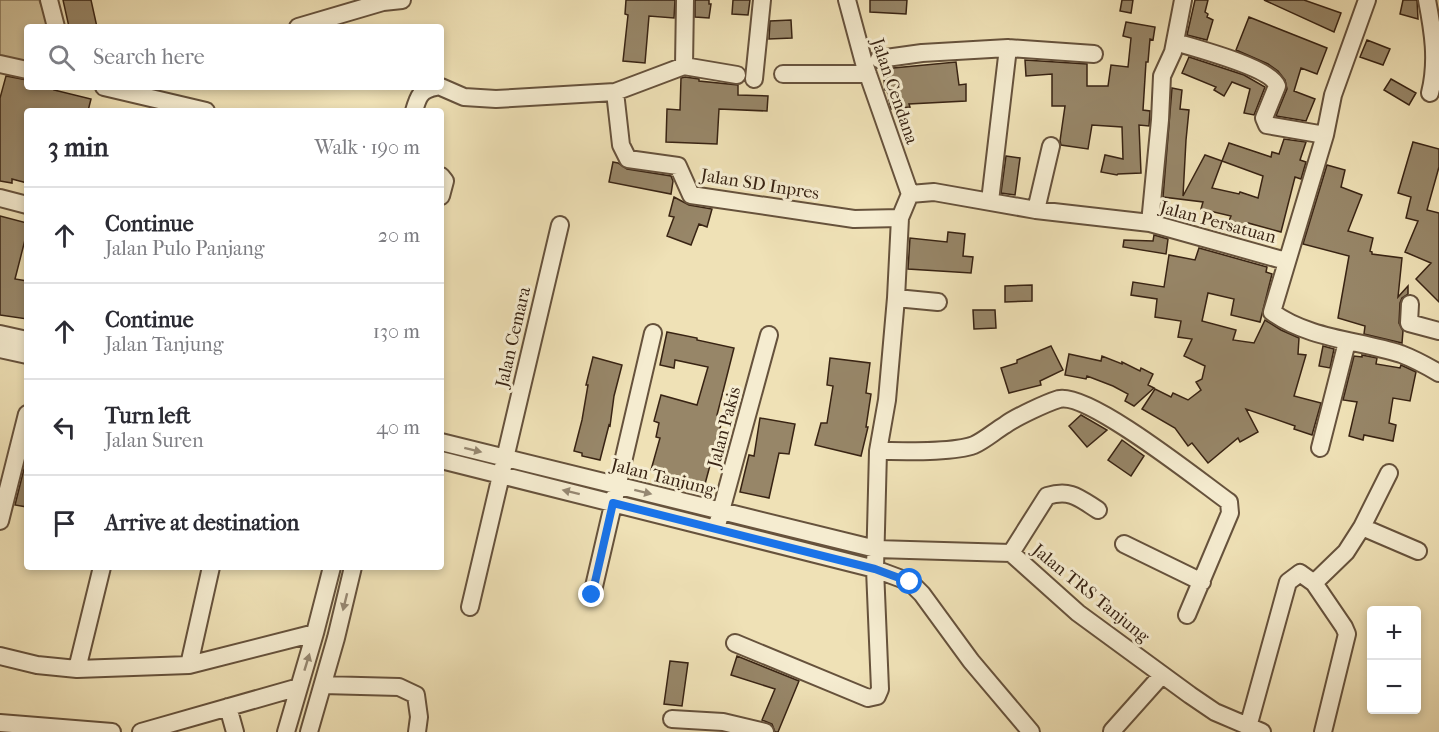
<!DOCTYPE html>
<html lang="en">
<head>
<meta charset="utf-8">
<style>
	:root { --surface:#fff; --page:#f7f7f7; --text:#2b2b33; --muted:#7c7c81; --line:#e1e1e2 }
	body { margin:0; font-family:"IM FELL French Canon",serif; background:var(--page); color:var(--text) }
	.controls { position:absolute; right:18px; bottom:18px; display:grid; overflow:hidden; border-radius:6px; box-shadow:0 3px 9px #0003 }
	.controls button { width:54px; height:54px; display:grid; place-items:center; padding:0; border:0; border-bottom:2px solid var(--line); background:var(--surface); color:var(--text); font:30px sans-serif }
	.stop { position:absolute; width:18px; height:18px; margin:-14px; border:4px solid #1a73e8; border-radius:50%; background:#fff }
	.stop.end { background:#1a73e8; border-color:#fff; box-shadow:0 2px 6px #0008 }
	.list { margin:0; padding:0; list-style:none }
	h2 { display:flex; justify-content:space-between; align-items:center; height:78px; margin:0; padding:0 24px; font-size:26px }
	h2 small { font-size:20px; font-weight:400; color:var(--muted) }
	.list li { display:grid; grid-template-columns:39px 1fr auto; gap:18px; align-items:center; box-sizing:border-box; height:96px; padding:0 24px; border-top:2px solid var(--line) }
	.list b { display:block; font-size:22px; white-space:nowrap }
	.list p { margin:0; font-size:20px; white-space:nowrap; color:var(--muted) }
	.list em { font-size:20px; font-style:normal; color:var(--muted) }
	.icon { flex:none; width:33px; height:33px; fill:none; stroke:currentColor; stroke-width:2; stroke-linecap:round; stroke-linejoin:round }
	.map { position:relative; flex:none; width:1439px; height:732px; overflow:hidden }
	.search { position:absolute; background:var(--surface); box-shadow:0 3px 9px #0003; left:24px; top:24px; width:420px; height:66px; display:flex; align-items:center; gap:15px; box-sizing:border-box; padding:0 21px; border-radius:6px; color:var(--muted); font-size:22px }
	.panel { position:absolute; background:var(--surface); box-shadow:0 3px 9px #0003; left:24px; top:108px; width:420px; height:462px; border-radius:6px }
	.map>svg:first-child { display:block }
</style>
</head>
<body>
<div class="map">
<svg width="1439" height="732" viewBox="0 0 1439 732">
	<rect width="100%" height="100%" fill="#efe1b6"/>
	<filter id="stains"><feTurbulence type="fractalNoise" baseFrequency=".00333" numOctaves="4"/><feColorMatrix values="0 0 0 0 .2 0 0 0 0 .09 0 0 0 0 .02 0 0 0 .5 -.17"/></filter>
	<radialGradient id="worn" r=".72"><stop offset=".6" stop-color="#630" stop-opacity="0"/><stop offset="1" stop-color="#630" stop-opacity=".3"/></radialGradient>
	<path fill="#d0c19a" stroke="#847256" stroke-width="1.5" d="M0,0H39L49,27H27V67L0,62Z"/>
	<path fill="#978668" stroke="#382313" stroke-width="1.5" fill-rule="evenodd" d="M63,0H91L97,27H69Z
		M626,0H675L674,18L649,16L645,63L623,61L628,15L625,14Z
		M695,0H709V4H711L709,18L695,17Z
		M733,0H750L748,15L732,14Z
		M870,0H907L906,14L870,12Z
		M1122,0H1133L1131,13L1120,11Z
		M1195,0H1208L1205,12L1208,14L1207,17L1213,20L1207,40L1187,35Z
		M1264,0H1304L1341,13L1334,32Z
		M1403,0H1417L1418,19L1400,14Z
		M1249,17L1327,48L1317,74L1301,68L1294,91L1315,99L1306,121L1276,116L1287,89L1285,80L1278,71L1268,64L1236,50Z
		M791,20L792,38L769,39L770,21Z
		M1126,22L1155,27L1153,40L1150,39L1148,62H1146L1143,110L1150,111L1149,126L1139,125L1141,173L1118,174L1117,175L1101,172L1105,155L1123,159L1122,127L1092,125L1088,149L1061,145L1060,141L1065,106H1052V74L1026,76L1025,60L1087,64V86H1108L1111,65L1128,67L1131,38L1123,36Z
		M1367,40L1390,49L1383,65L1360,57Z
		M1189,57L1244,75L1265,87L1254,115L1244,113L1250,89L1232,82L1224,96L1214,90L1216,87L1182,73Z
		M956,62L959,85L966,84V101L909,104L910,107L891,109L887,90H885L883,69Z
		M6,76L27,80V87H55L54,90L91,99L88,111H27V183L12,179V183L0,181V98Z
		M685,77L699,79V81L738,85V95L768,96L767,111L719,109L717,144L666,142L667,109L680,110L681,78Z
		M1391,79L1416,93L1409,105L1384,90Z
		M1172,88L1182,90L1180,109L1189,110L1186,140L1183,196L1205,155L1222,161L1229,143L1271,157L1272,152L1279,154L1284,139L1306,142L1300,160L1306,162L1301,179L1295,177L1281,232L1248,223L1244,235L1226,228L1231,216L1201,209L1203,202L1163,197ZM1222,161L1263,176L1258,198L1240,192L1239,194L1212,188Z
		M1413,142L1439,149V167L1427,210L1439,213V302L1416,279L1431,263L1405,252L1418,221L1406,218L1411,197L1398,193Z
		M1006,156L1020,158L1015,195L1001,193Z
		M613,162L618,163L627,169L671,176L673,181L671,194L609,182Z
		M1327,165L1345,170L1341,187L1362,195L1348,231L1373,238L1370,251L1372,252V254L1402,258L1398,297L1408,286V294L1402,298L1400,303L1399,323L1403,331L1402,343L1364,334L1365,326L1338,318L1349,256L1303,244Z
		M674,197L689,205L712,209L707,227L699,224L691,245L667,236L674,217L669,216Z
		M0,216L27,223V232L15,279L27,281V319L0,315Z
		M948,232L965,234L963,256L973,257L971,273L908,269L910,238L947,242Z
		M1154,235L1168,239L1166,254L1123,247L1124,240L1153,241Z
		M1199,248L1267,267L1266,272L1272,274L1260,322L1231,315L1234,299L1208,293L1202,321L1236,330L1233,340L1254,343L1265,320L1281,330L1299,338L1298,354L1306,355L1294,396L1321,403L1312,435L1294,429L1295,426L1246,409L1258,432L1240,442L1238,438L1208,463L1192,443L1188,446L1175,428L1142,409L1155,389L1171,397L1173,393L1188,400L1201,390L1196,382L1202,379L1205,366L1184,356L1192,339L1178,337L1181,321L1155,317L1157,299L1131,295L1133,282L1164,287L1169,255L1195,260Z
		M1032,285V301L1005,302V286Z
		M973,310H995L996,328L974,329Z
		M667,332L697,338V340L734,348L717,415L723,417L705,484L651,470L660,438L656,437L659,423L654,421L661,395L697,405L708,367L675,360L674,368L660,365Z
		M1051,346L1063,370L1040,381L1041,385L1009,393L1001,368L1017,363V360Z
		M1323,346L1334,349L1330,368L1319,366Z
		M1069,354L1101,361L1102,356L1122,364V362L1140,371L1141,368L1153,374L1148,385L1154,388L1134,406L1125,401L1128,394L1113,386L1087,376L1086,379L1065,375Z
		M1362,355L1377,358L1376,364L1400,368L1401,365L1416,372L1410,401L1393,398L1389,423L1396,425L1393,441L1364,435L1363,440L1349,436L1357,402L1343,400L1354,356L1362,357Z
		M593,357L622,365L614,396L610,426L609,425L600,460L582,456V453L574,451L582,420L588,385H586Z
		M830,358L870,363L866,393L871,394L866,427H868L861,456L815,445L821,423H827L833,386L827,385Z
		M1081,415L1107,430L1087,447L1069,426Z
		M760,418L795,424L789,454L779,453L769,498L740,492L749,455L754,456Z
		M1122,440L1144,456L1131,476L1108,460Z
		M27,457V507L15,505Z
		M737,656L799,681L778,732H775L772,724L762,720L775,689L731,675Z
		M670,661L688,663L682,706L664,704Z"/>
	<g fill="none" stroke-linecap="round" stroke-linejoin="round">
		<defs>
			<path id="minor" d="M49,0L56,27
				M847,0L864,63L910,194
				M1367,0L1333,95L1325,135L1272,312C1309,339 1358,340 1401,354C1414,359 1427,366 1439,373
				M1427,0C1433,31 1438,61 1430,93
				M298,27L383,2L402,0
				M1175,42C1195,48 1272,68 1277,86L1264,118L1267,125L1325,135
				M879,59L922,53L1008,48L1094,54
				M0,64L27,70
				M684,66L685,0
				M783,74H868
				M754,79L762,0
				M104,87L206,111
				M441,87L464,97L496,99L615,92L684,66L737,75
				M615,92L621,145L628,159L678,166L691,195L854,219L900,218
				M414,111C418,97 420,90 436,87
				M441,176L445,181L441,196
				M910,194L934,192L1036,210L1150,223L1286,261
				M0,198L27,205
				M990,201L1008,48
				M1036,210L1051,146
				M1150,223L1160,120L1162,76L1173,52L1183,0
				M896,298L938,302
				M1410,304L1409,323L1439,331
				M0,334L27,340
				M0,349L27,355
				M441,442L876,549L1011,553L1078,613L1190,695L1215,712L1262,732
				M1320,448L1347,342
				M878,451C902,451 953,453 974,445C985,440 995,431 1005,425C1016,417 1046,403 1059,399C1089,392 1201,482 1229,502L1230,513L1187,615
				M441,460L875,569L910,582L922,594L971,661L1031,732
				M0,521L27,414
				M718,522L769,335
				M1362,527L1418,551
				M1124,544L1202,582
				M1011,553L1047,496C1071,489 1079,498 1098,510
				M1314,583L1346,552L1362,527L1389,473
				M592,595L653,333
				M470,607L560,225
				M735,643L868,698L877,696L880,689L875,569L878,451L887,400L896,298L900,218L910,194
				M0,656L37,665L77,669L189,665L315,633
				M189,665L211,567
				M77,669L102,567
				M323,685L399,687L416,695L419,717L417,732
				M228,707L235,732
				M672,719L723,722L765,732
				M0,723L112,732
				M1248,727L1288,582L1300,573L1314,583L1344,627L1347,634L1323,732
				M1112,731L1162,675
				M141,732L299,687
				M286,732L315,633L332,567
				M309,732L336,638L353,567"/>
		</defs>
		<use href="#minor" stroke="#66523c" stroke-width="20"/>
		<use href="#minor" stroke="#f5ecd0" stroke-width="16"/>
	</g>
	<defs><path id="oneway-solid" d="M-6-.8H1V-3.2L6.5 0L1 3.2V.8H-6Z" transform="scale(1.5)"/></defs>
	<g fill="#968872">
		<use href="#oneway-solid" transform="translate(473 450) rotate(14)"/>
		<use href="#oneway-solid" transform="translate(571 492) rotate(-166)"/>
		<use href="#oneway-solid" transform="translate(643 492) rotate(14)"/>
		<use href="#oneway-solid" transform="translate(345 602) rotate(104)"/>
		<use href="#oneway-solid" transform="translate(307 662) rotate(-73)"/>
	</g>
	<g fill="none" stroke-linecap="round" stroke-linejoin="round">
		<path stroke="#1a73e8" stroke-width="8" d="M592,595L613,503L875,569L910,582"/>
	</g>
	<g text-anchor="middle" stroke-width="6" stroke-linejoin="round" paint-order="stroke">
		<g font-size="18" fill="#382313" stroke="#f5ecd0">
			<text transform="translate(895 91) rotate(71)" y="6">Jalan Cendana</text>
			<text transform="translate(760 184) rotate(9)" y="6">Jalan SD Inpres</text>
			<text transform="translate(1218 222) rotate(15)" y="6">Jalan Persatuan</text>
			<text transform="translate(513 337) rotate(-77)" y="6">Jalan Cemara</text>
			<text transform="translate(724 427) rotate(-75)" y="6">Jalan Pakis</text>
			<text transform="translate(663 477) rotate(14)" y="6">Jalan Tanjung</text>
			<text transform="translate(1091 593) rotate(39)" y="6">Jalan TRS Tanjung</text>
		</g>
	</g>
	<rect width="100%" height="100%" filter="url(#stains)"/>
	<rect width="100%" height="100%" fill="url(#worn)"/>
</svg>
<div class="controls">
<button>+</button>
<button>−</button>
</div>
<div class="stop" style="left:910px;top:582px"></div>
<div class="stop end" style="left:592px;top:595px"></div>
<div class="search"><svg class="icon" aria-label="search" viewBox="0 0 24 24"><circle cx="10" cy="10" r="6"/><path d="M15 15l6 6"/></svg>Search here</div>
<section class="panel">
<h2>3 min<small>Walk · 190 m</small></h2>
<ul class="list">
<li><svg class="icon" aria-label="ahead" viewBox="0 0 24 24"><path d="M12 20V5M6 11l6-6 6 6"/></svg><div><b>Continue</b><p>Jalan Pulo Panjang</p></div><em>20 m</em></li>
<li><svg class="icon" aria-label="ahead" viewBox="0 0 24 24"><path d="M12 20V5M6 11l6-6 6 6"/></svg><div><b>Continue</b><p>Jalan Tanjung</p></div><em>130 m</em></li>
<li><svg class="icon" aria-label="left" viewBox="0 0 24 24"><path d="M17 20v-9H6M10 6l-5 5 5 5"/></svg><div><b>Turn left</b><p>Jalan Suren</p></div><em>40 m</em></li>
<li><svg class="icon" aria-label="arrive" viewBox="0 0 24 24"><path d="M6 21V4h12l-3 4 3 4H6"/></svg><div><b>Arrive at destination</b></div></li>
</ul>
</section>
</div>
</body>
</html>
